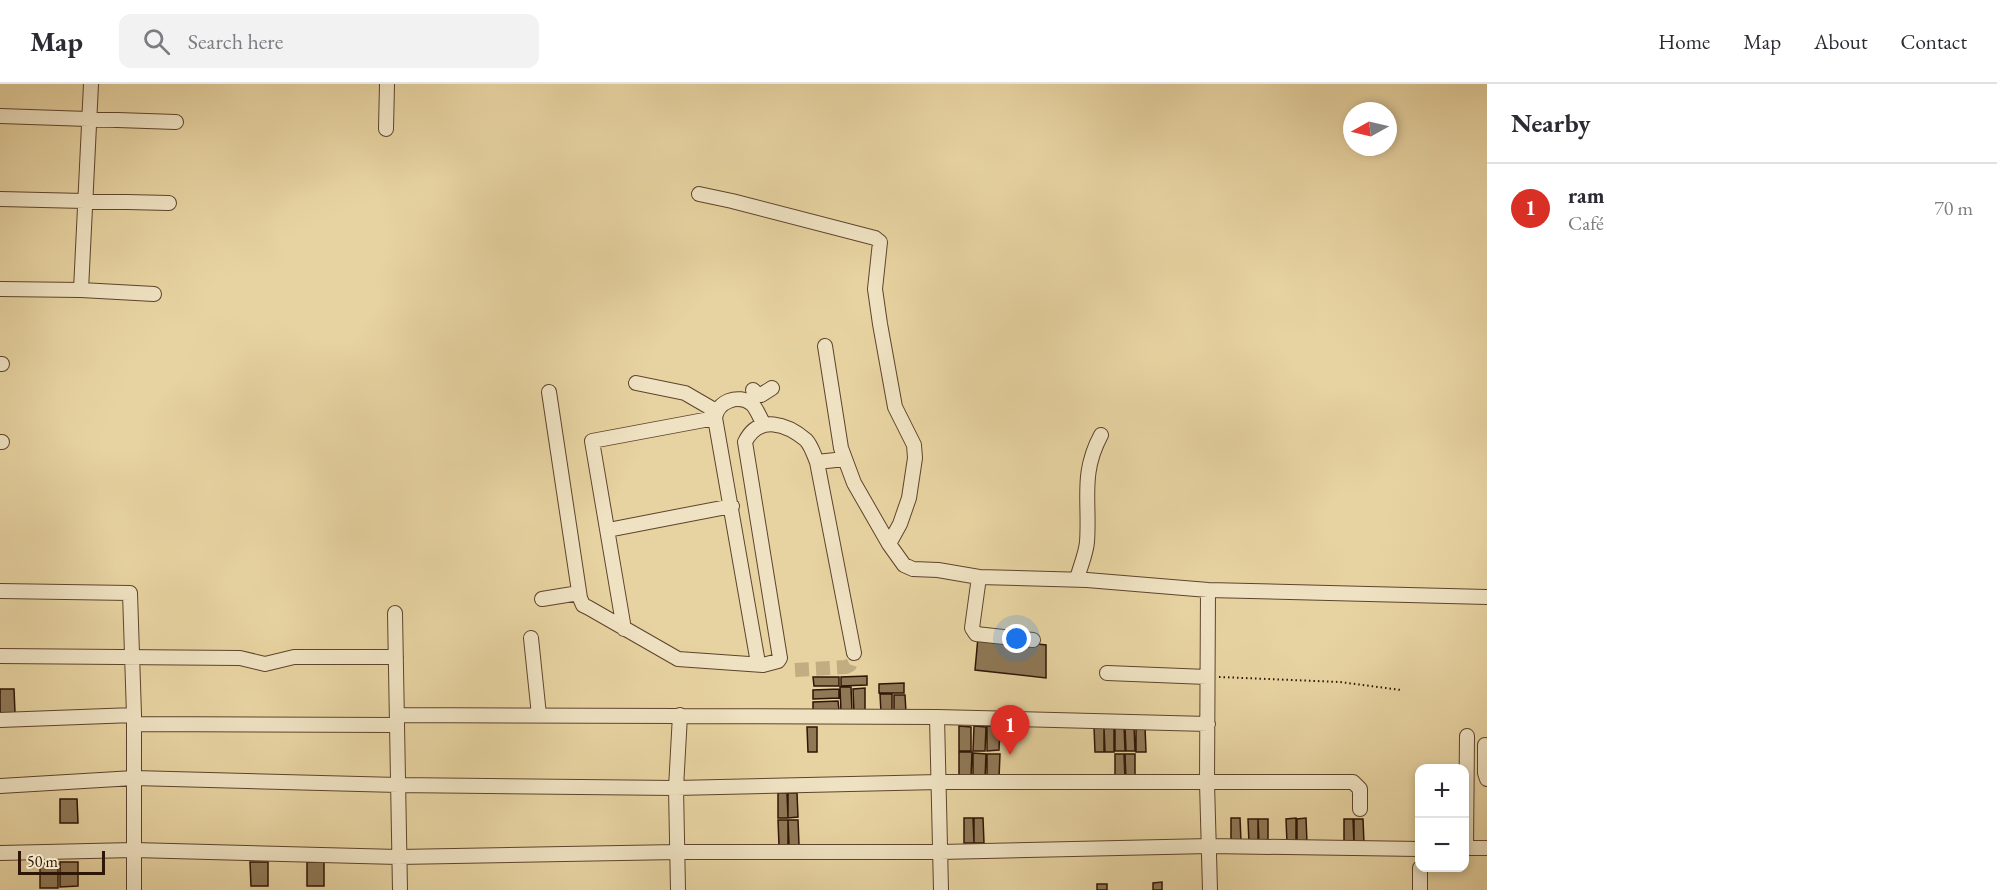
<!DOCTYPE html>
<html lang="en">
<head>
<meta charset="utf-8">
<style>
	:root { --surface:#fff; --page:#f2f2f3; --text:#2b2b33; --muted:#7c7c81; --line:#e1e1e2; --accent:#d93025 }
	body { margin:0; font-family:"EB Garamond",serif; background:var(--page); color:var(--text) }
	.controls { position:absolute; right:18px; bottom:18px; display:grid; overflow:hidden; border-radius:12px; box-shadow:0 3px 9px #0003 }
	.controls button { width:54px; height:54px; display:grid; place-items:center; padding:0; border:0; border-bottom:2px solid var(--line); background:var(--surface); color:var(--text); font:30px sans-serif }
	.compass { position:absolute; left:1343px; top:18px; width:54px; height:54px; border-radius:50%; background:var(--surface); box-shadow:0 3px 9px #0003; rotate:262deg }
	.scale { position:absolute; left:18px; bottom:15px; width:87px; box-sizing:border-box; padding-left:6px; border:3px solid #2f1505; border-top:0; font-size:16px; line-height:21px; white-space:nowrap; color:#2f1505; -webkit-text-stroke:4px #efe2c2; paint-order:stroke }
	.you { position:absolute; left:1017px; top:555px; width:21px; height:21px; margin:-15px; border:4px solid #fff; border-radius:50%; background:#1a73e8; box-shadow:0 0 0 9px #1a73e833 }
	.badge { display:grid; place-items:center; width:39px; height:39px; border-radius:50%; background:var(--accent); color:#fff; font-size:20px; font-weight:700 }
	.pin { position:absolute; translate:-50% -50px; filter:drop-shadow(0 2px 3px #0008) }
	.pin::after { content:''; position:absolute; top:32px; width:21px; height:18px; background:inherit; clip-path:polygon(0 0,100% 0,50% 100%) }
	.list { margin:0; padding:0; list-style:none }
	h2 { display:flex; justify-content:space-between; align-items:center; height:78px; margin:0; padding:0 24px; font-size:26px }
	h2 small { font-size:20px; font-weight:400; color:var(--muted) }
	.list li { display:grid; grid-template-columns:39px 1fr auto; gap:18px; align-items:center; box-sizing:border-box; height:90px; padding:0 24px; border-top:2px solid var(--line) }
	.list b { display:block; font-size:22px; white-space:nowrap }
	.list p { margin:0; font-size:20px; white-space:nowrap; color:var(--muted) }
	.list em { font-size:20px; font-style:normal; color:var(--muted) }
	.icon { flex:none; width:33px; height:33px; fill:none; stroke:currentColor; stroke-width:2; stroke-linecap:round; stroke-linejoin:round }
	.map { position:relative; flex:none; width:1487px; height:806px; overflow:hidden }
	header { display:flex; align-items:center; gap:36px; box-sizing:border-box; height:84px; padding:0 30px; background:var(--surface); border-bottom:2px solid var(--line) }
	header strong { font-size:28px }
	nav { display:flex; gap:33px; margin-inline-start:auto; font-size:21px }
	.search { width:420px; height:54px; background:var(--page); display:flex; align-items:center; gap:15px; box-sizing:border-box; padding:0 21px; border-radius:12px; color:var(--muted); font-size:22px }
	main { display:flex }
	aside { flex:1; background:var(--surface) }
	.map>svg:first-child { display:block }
</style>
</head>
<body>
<header>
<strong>Map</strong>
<div class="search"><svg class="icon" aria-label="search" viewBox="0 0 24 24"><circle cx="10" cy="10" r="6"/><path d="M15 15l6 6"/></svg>Search here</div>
<nav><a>Home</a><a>Map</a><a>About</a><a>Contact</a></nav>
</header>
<main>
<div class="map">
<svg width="1487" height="806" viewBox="0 0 1487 806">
	<rect width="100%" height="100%" fill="#e7d3a1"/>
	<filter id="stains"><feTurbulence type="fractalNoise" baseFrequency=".00333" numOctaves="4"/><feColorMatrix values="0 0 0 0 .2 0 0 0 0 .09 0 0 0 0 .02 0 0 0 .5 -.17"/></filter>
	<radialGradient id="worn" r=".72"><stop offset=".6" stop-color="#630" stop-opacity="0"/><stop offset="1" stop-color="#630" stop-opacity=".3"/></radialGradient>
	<path fill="#8f7856" stroke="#2f1505" stroke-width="1.5" d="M978,553L1046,561V594L975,586Z
		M867,592V601L841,602V593Z
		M813,593H839V602H814Z
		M904,599V609H879V600Z
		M840,603H851L852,627L841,628Z
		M865,604V629H854L853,605Z
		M0,605H14L15,629H0Z
		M839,605V614L813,615V606Z
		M880,610H892V629H881Z
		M894,611H905L906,629H894Z
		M838,617L839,626L813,627V618Z
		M959,642L971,643V667H959Z
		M974,642L986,643L985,667H973Z
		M987,642H1000L999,666L987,667Z
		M1115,642H1124L1125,667H1115Z
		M1134,642L1135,667H1126L1125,643Z
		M807,643H817V668H808Z
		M1094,643H1104V668H1095Z
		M1104,643H1114V668H1105Z
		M1136,643H1145L1146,668H1136Z
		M959,668H972L971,693H959Z
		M973,669L986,670L985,694H973Z
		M987,670H1000L999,694L987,695Z
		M1115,670H1124L1125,695H1115Z
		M1125,670H1135V694L1126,695Z
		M778,709H787L788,734H778Z
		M788,709H797L798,733L788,734Z
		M60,715H77L78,739H60Z
		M964,734H973L974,759H964Z
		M974,734H983L984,759H974Z
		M1231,734H1240L1241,758L1231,759Z
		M1296,734V759H1287L1286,735Z
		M1306,734L1307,759H1297V735Z
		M1248,735H1258V760H1249Z
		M1258,735H1268V760H1259Z
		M1344,735H1353L1354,760H1344Z
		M1354,735H1363L1364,760H1354Z
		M778,736H788V761H779Z
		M788,736H798L799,761H789Z
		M60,778H78V802L60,803Z
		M250,778H268V802H251Z
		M307,778H324V802H307Z
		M40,779H58V804H40Z
		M1162,798V806H1153V799Z
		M1097,800H1107V806H1097Z"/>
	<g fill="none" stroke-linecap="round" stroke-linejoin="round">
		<path stroke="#c2ad82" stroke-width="14" stroke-dasharray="14 7" stroke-linecap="butt" d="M795,586L846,583L850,581L854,569"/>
		<defs>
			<path id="minor" d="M0,32L176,38
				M386,45L387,0
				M699,110L732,117L875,154L880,158L875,205L880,240L895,323L914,361L915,374L909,414L900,440L889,460
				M0,115L169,119
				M0,205L81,206L154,210
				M81,206L91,0
				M825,262L841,364L854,399L889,460L904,481L913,485L938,486L979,493L1087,496L1208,506L1487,513
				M0,280H2
				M636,299L685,309L716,327
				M753,306L756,309L761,311L772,304
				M549,308L580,514L583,521L589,524L678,575L763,581L778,577L780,574L745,358C759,330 787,340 806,356C811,361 814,371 817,378L845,375
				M0,358H2
				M817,378L854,569
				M608,446L732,422
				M979,493L972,544L976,550L1033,556
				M1077,495C1080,483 1086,470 1087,458C1090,417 1080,390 1101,351
				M1208,506L1207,699L1210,806
				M0,507L130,509L134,631V806
				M542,515L579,509
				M395,529L400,806
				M624,545L592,357L715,334
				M531,554L539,631
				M0,572L240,574L265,580L294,573H396
				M758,579L715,334C717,318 738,309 752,320C757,325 760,334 764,341
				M1107,589L1207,593
				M397,631L937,633L941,806
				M937,633L1208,640
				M0,636L134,631
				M134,640L397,641
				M1485,661V689L1487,695
				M0,702L134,694L398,701L676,704L939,698H1353L1360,705V725
				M1464,764H1487
				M1466,764L1467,652
				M0,769L134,766L398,773L678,768H940L1210,762L1420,765
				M678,806L676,704L680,631
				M1420,806V784"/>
		</defs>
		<use href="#minor" stroke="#5d442c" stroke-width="16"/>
		<path stroke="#2f1505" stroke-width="2" stroke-dasharray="1.5 3" stroke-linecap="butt" d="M1219,593L1340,598L1401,606"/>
		<use href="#minor" stroke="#efe2c2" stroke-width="14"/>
	</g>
	<rect width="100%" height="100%" filter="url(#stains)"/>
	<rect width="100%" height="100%" fill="url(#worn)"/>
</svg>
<div class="controls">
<button>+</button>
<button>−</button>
</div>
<svg class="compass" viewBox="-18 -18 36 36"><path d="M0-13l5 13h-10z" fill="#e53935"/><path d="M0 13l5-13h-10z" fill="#7c7c81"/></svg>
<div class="scale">50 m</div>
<div class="you"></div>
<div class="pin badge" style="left:1010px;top:671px">1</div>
</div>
<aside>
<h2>Nearby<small></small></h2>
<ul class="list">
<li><span class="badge">1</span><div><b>ram</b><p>Café</p></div><em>70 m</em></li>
</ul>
</aside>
</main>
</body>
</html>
